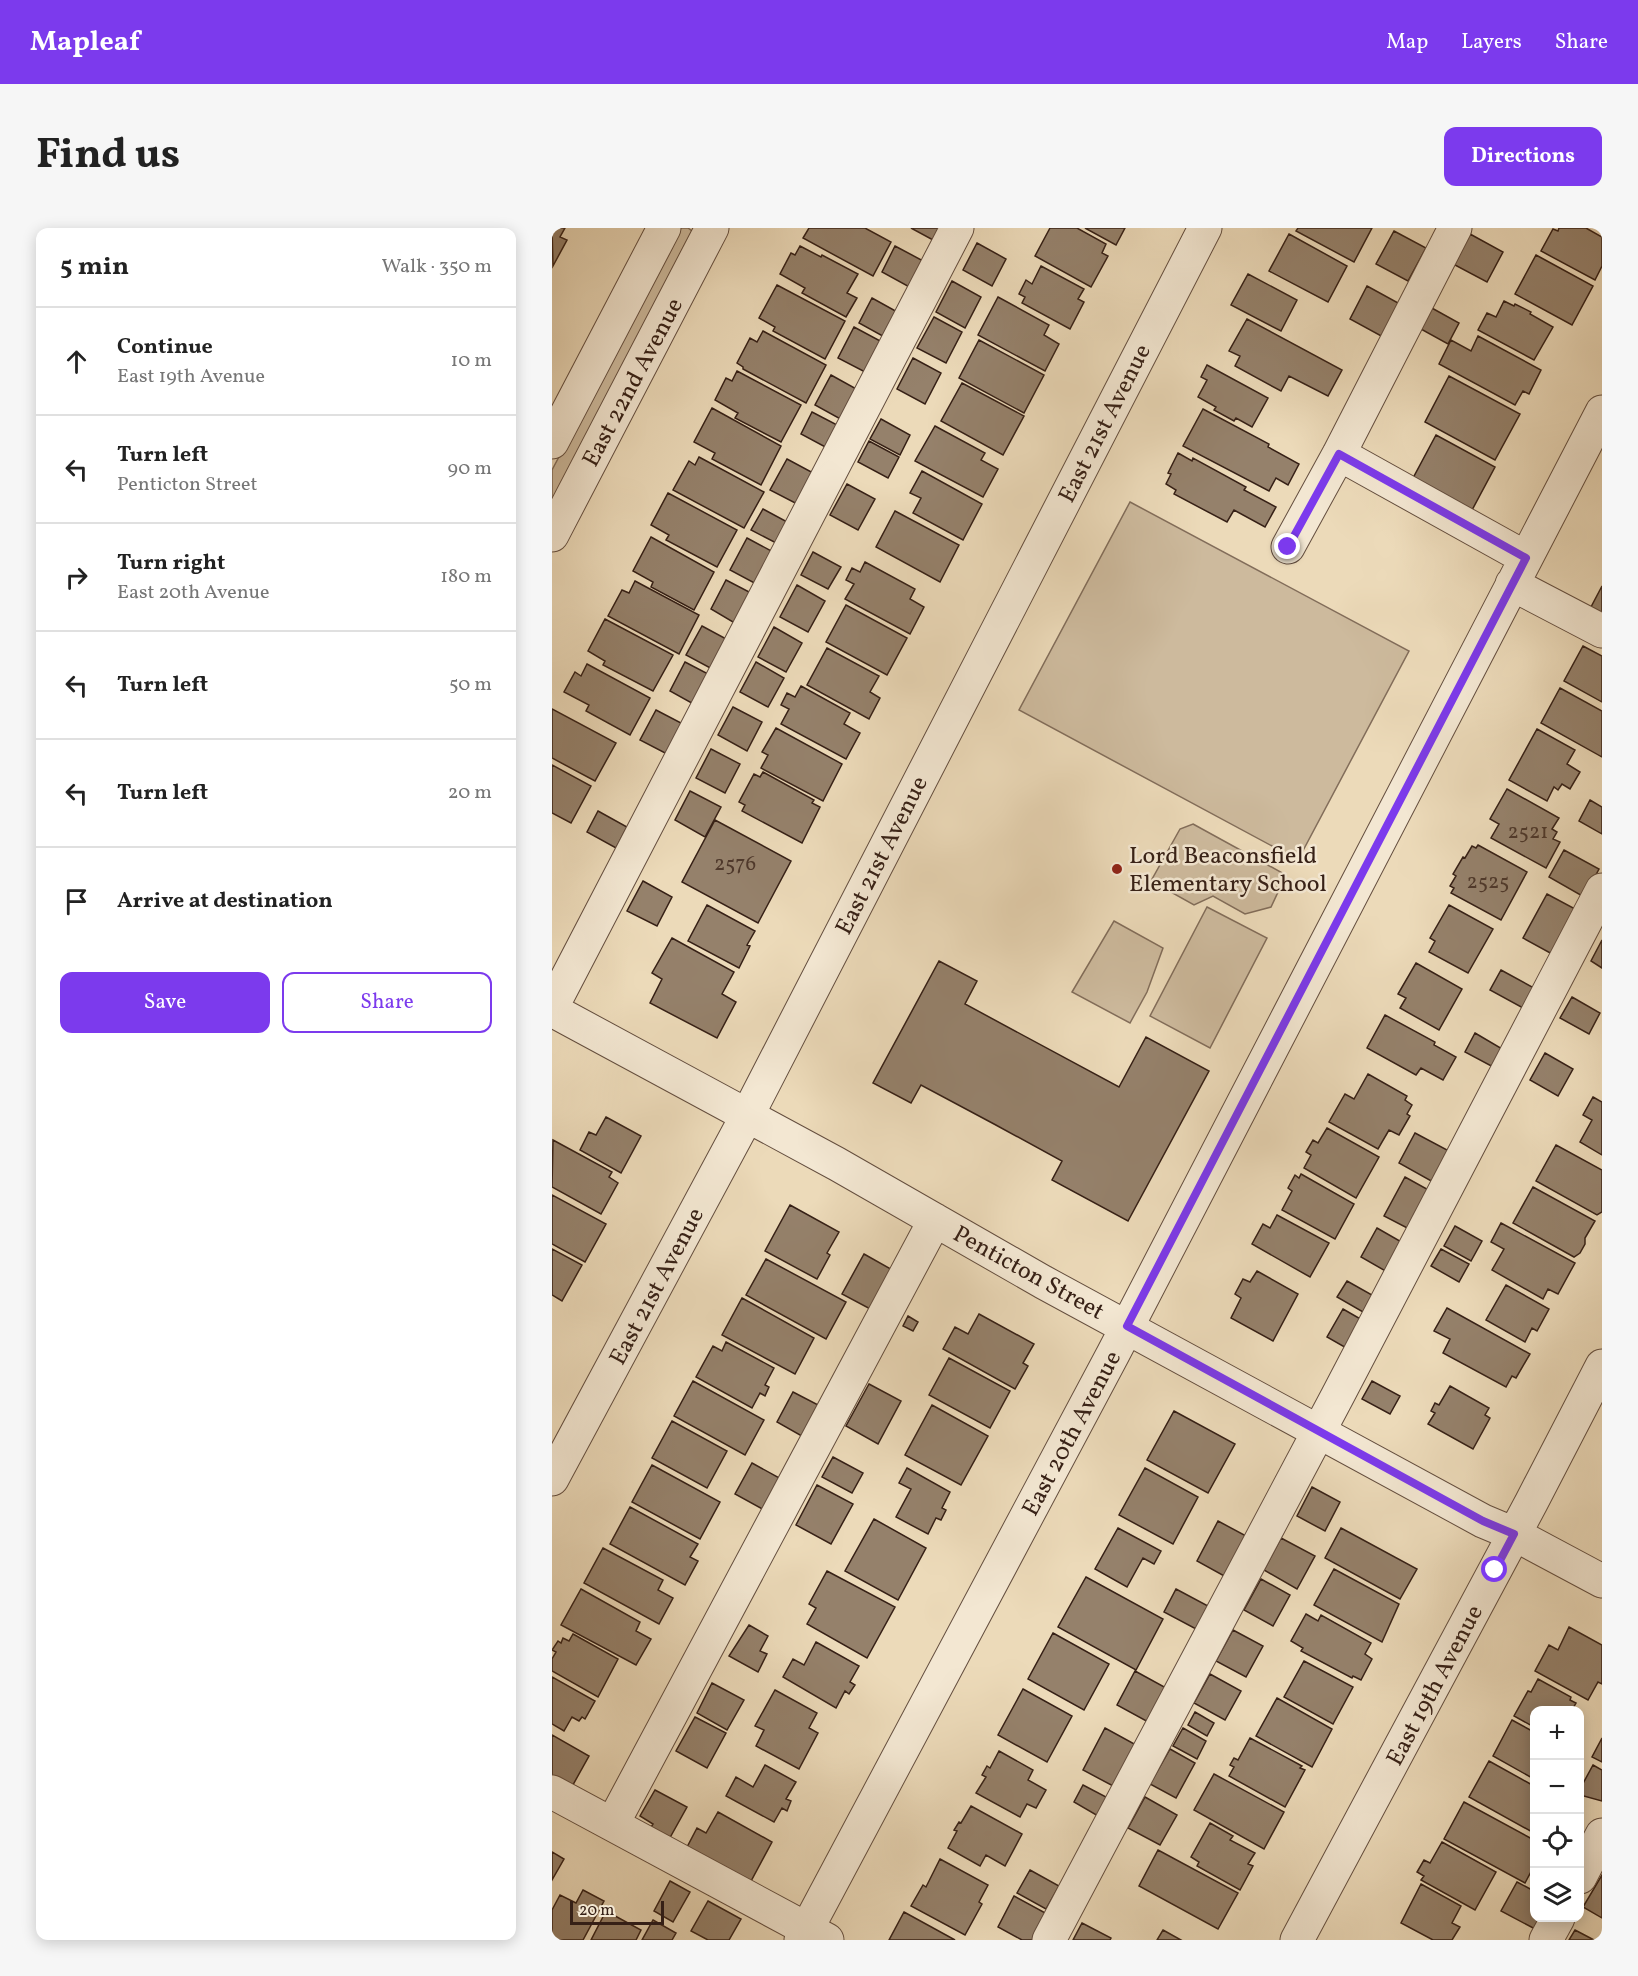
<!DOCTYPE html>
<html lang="en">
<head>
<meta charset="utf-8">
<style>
	:root { --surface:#fff; --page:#f6f6f6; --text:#222; --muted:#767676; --line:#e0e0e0; --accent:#7c3aed }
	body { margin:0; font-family:Vollkorn,serif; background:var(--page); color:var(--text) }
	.controls { position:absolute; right:18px; bottom:18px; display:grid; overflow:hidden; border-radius:12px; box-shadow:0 3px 15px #0003 }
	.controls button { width:54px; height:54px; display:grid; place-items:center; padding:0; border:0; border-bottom:2px solid var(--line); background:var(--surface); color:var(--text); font:30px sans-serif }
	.scale { position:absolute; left:18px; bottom:15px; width:94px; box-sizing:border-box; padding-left:6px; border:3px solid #362016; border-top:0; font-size:16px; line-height:21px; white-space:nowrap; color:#362016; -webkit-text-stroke:4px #f3e7d2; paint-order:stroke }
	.stop { position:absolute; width:18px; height:18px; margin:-14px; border:4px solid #7c3aed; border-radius:50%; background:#fff }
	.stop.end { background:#7c3aed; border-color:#fff; box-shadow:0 2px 6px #0008 }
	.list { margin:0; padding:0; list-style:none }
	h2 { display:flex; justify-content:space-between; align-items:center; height:78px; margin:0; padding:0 24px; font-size:26px }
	h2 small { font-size:20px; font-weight:400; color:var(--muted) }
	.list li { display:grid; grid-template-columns:39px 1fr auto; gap:18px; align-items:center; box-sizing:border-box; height:108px; padding:0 24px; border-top:2px solid var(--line) }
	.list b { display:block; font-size:22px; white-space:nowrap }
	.list p { margin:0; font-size:20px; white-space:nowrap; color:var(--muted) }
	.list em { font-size:20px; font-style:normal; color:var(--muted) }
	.actions { display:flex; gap:12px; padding:18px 24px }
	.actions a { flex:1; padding:14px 0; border:2px solid var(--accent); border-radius:12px; text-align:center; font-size:21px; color:var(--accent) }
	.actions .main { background:var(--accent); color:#fff }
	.icon { flex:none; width:33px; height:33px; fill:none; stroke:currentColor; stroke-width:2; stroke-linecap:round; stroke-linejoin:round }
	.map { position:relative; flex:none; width:1050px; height:1712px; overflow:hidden; border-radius:12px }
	header { display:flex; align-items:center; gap:36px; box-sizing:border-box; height:84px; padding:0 30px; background:var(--accent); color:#fff }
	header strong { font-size:28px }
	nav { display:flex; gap:33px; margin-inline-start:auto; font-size:21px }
	.intro { display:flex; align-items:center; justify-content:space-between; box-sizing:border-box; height:144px; padding:0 36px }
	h1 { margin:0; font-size:42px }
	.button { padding:15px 27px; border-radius:12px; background:var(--accent); color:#fff; font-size:21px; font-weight:700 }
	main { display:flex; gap:36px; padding:0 36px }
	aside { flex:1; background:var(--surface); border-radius:12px; box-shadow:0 3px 15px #0003 }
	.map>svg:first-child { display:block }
</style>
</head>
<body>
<header>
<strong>Mapleaf</strong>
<nav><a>Map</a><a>Layers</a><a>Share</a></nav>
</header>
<div class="intro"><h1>Find us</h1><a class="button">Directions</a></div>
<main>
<aside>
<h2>5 min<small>Walk · 350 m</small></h2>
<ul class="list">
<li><svg class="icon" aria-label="ahead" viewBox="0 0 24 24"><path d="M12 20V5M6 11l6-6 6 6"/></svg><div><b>Continue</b><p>East 19th Avenue</p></div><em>10 m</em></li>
<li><svg class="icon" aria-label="left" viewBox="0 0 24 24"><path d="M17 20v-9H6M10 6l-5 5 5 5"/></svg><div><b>Turn left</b><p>Penticton Street</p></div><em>90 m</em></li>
<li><svg class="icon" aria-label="right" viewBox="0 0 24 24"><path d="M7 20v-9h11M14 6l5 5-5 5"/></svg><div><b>Turn right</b><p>East 20th Avenue</p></div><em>180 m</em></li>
<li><svg class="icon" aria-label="left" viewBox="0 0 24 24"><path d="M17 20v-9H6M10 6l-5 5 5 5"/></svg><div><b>Turn left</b></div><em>50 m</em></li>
<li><svg class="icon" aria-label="left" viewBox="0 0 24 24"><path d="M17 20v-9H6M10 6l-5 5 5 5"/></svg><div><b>Turn left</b></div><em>20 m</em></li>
<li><svg class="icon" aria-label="arrive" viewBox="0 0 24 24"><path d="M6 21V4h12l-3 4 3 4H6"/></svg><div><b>Arrive at destination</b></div></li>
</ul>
<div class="actions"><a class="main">Save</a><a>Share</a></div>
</aside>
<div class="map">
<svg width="1050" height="1712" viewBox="0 0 1050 1712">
	<rect width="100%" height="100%" fill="#ecdab9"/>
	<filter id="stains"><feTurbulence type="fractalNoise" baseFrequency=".00333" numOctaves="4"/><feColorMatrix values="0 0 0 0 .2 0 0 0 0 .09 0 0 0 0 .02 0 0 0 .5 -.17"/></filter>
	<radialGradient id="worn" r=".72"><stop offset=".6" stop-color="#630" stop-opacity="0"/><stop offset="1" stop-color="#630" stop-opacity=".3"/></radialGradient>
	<path fill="#cdba9d" stroke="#826d5a" stroke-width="1.5" d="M128,0H136L140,3L0,283V242Z
		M578,274L857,423L746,632L467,482Z
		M641,596L734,647L719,679L693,686L661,668L642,677L599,653L628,601Z
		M655,679L715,710L658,820L598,788Z
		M562,693L611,720L595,764L578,795L520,764Z"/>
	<path fill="#95816b" stroke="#362016" stroke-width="1.5" d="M0,0H13L8,9L15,12L1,38Z
		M257,0H313L339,14L321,48L251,10Z
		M359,0H387L381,12Z
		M498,0H525L554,16L550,25L556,28L539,59L483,28Z
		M533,0H573L564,17Z
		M746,0H820L802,34L744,3Z
		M1007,0H1034L1050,9V38L1043,52L989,23L1001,1L1006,3Z
		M842,3L874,20L856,53L824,36Z
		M737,6L795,38L776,74L717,43Z
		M918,6L951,24L935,54L901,36Z
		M425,15L454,31L440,58L411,42Z
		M248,18L269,29L270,27L306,46L295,65L305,70L294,89L250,65L253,60L228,46L239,25L243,27Z
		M343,18L375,35L361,61L330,44Z
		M984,27L1041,58L1020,97L963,66Z
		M489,38L532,61L526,71L532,74L518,101L470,75L473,69L467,66L474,52L480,56Z
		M696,46L745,72L729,103L679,77Z
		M400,53L429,69L413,100L384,84Z
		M225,57L293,93L273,131L221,103L223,99L207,90Z
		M815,58L848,76L831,109L798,91Z
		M446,69L497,97L492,107L507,116L493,143L426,107Z
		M320,70L349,86L336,111L307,95Z
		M952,73L962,78L963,76L979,84L978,86L1001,99L982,132L926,102L935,85L944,89Z
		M878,79L907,95L896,116L867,100Z
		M382,89L410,104L394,135L365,120Z
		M695,91L790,142L776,168L737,148L729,163L683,138L688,128L677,123Z
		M302,99L332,115L315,145L286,130Z
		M211,103L274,137L254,175L191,141V139L185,135L198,110L205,114Z
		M926,108L989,142L977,166L971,163L963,177L887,136L899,112L919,123Z
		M427,112L492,147L472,185L407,150Z
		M361,130L389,145L373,176L345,161Z
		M655,137L716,170L700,199L684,190L682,193L662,182L664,179L646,169L655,152L649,149Z
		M185,143L249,177L229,214L183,190L186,185L163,172L174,150L180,153Z
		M279,147L308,163L292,193L263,177Z
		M897,148L968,186L943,232L873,194Z
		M410,155L472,188L451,227L389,193Z
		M160,180L229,218L209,257L160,231L163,225L142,214Z
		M651,181L717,216L716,219L747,236L736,257L724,250L717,263L631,218Z
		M260,184L289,199L277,221L249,206Z
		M329,191L358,207L348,227L318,211Z
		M383,198L433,225L429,232L446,241L431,269L363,233Z
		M884,207L943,239L919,284L860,252Z
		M317,213L347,229L336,250L306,234Z
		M626,225L640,233L641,230L694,259L692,262L724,279L713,299L682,282L675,294L622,266L624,262L614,256L619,246L616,245Z
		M147,229L212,264L192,300L121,262L137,233L143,237Z
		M235,231L265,247L249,278L218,262Z
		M370,243L430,276L411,312L361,285L369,270L358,265Z
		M295,256L323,271L306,302L278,287Z
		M116,265L185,302L165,339L114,312L117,307L99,297Z
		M211,281L239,296L228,317L199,302Z
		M343,283L407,317L388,354L324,319Z
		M99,309L162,344L142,382L99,359L101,354L81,343Z
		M195,310L225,326L208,358L178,342Z
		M261,324L289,339L276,361L249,347Z
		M313,334L363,361L358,371L372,379L358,406L293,371L302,356L294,352L300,340L308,344Z
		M174,352L203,367L186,397L159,381Z
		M83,353L147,387L127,426L56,388L70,362L77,365Z
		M245,357L273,373L256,404L228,389Z
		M1050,358V385L1039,379Z
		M294,377L355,410L335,447L274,414Z
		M53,391L121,427L101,463L51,437L53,433L36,423Z
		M150,398L178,413L162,442L134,427Z
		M222,399L250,415L234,444L206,429Z
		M1031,418L1050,428V474L1012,453Z
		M275,420L327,448L318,464L328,470L317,491L255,457Z
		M133,434L160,448L145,478L118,463Z
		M204,434L232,450L216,479L188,464Z
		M35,436L98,470L78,507L34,483L37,477L12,464L23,444L29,448Z
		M249,458L298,485L292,496L308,505L294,531L229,496L237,481L229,477L235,465L243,469Z
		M1008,460L1050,483V529L989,495Z
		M181,479L210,494L195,523L166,507Z
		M0,481L64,515L43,553L0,530Z
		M104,482L131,496L115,526L88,512Z
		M224,500L290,536L271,573L209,540L216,527L210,524Z
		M985,501L1023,522L1015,536L1028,544L1018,561L1010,556L1006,562L1002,559L995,573L957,552Z
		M159,521L188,536L173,565L144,550Z
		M0,537L39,558L19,595L0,585Z
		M211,544L262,572L260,575L268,579L250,615L190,583L193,577L187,574L202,546L208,549Z
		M955,561L1007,590L1000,601L1005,604L1001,611L1008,614L994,640L939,610L947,596L938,591Z
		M138,563L169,579L153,609L123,592Z
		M1038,572L1050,579V606L1027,593Z
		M46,583L75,599L64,620L35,604Z
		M163,592L239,633L206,695L130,654Z
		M926,617L975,644L949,692L899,665L902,660L898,658L904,648L901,646L911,629L913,630L920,618L924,620Z
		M1012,622L1047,641L1032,669L997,649Z
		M91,653L120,669L105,698L75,683Z
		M995,666L1025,682L1000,726L971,710Z
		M155,677L203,703L195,717L198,718L187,740L136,713Z
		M897,677L941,701L916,745L877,724L883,713L878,710Z
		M120,710L182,744L170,766L184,774L165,810L98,775L110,751L100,745Z
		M1050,712V740L1039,733Z
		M387,733L425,753L413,776L567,859L594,809L657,843L576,993L500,952L510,933L442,896L369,857L359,875L321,855Z
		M864,735L910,761L887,802L848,780L854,770L846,766Z
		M949,742L982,760L971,780L938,762Z
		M1020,769L1048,785L1037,806L1008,790Z
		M833,787L883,814L882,817L904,829L891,852L869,840L864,847L815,820Z
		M923,805L952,822L943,840L913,824Z
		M993,825L1021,841L1006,868L978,852Z
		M816,846L855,868L853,872L860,877L855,886L858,888L847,907L837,902L826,921L777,894L793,866L802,871Z
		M1041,869L1050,874V927L1028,914L1040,892L1031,887Z
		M54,889L89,908L69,945L28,922L37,904L44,907Z
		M775,900L827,929L804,970L752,940L759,927L754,924L761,912L766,915Z
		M863,905L897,923L881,954L847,935Z
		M1,912L60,944L57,949L66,955L49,986L0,959Z
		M1004,917L1050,942V984L1045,987L984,953Z
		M749,946L802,976L783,1011L730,982L740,963L736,960L743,947L747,950Z
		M853,949L882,965L861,1003L832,988Z
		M981,959L1043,993L1033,1010V1016L1028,1025L1022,1029L961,995Z
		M0,967L54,996L33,1034L0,1016Z
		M238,977L287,1004L275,1025L278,1027L265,1051L213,1023Z
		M725,987L777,1015L758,1049L700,1016L711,996L718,1000Z
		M949,995L1023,1035L1006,1066L996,1061L991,1071L940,1042L952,1021L939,1014Z
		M903,998L930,1013L919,1033L892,1018Z
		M825,1000L853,1016L837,1045L809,1029Z
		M0,1021L30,1037L10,1073L0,1067Z
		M889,1021L917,1036L907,1054L879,1038Z
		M312,1026L344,1044L322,1083L290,1066Z
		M214,1031L294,1074L274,1111L194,1067Z
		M705,1043L746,1066L721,1113L679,1090L689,1070L683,1066L691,1051L698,1054Z
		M795,1053L820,1067L811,1084L785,1069Z
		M954,1057L997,1081L985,1103L980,1100L973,1114L934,1092Z
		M190,1070L262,1110L243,1146L170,1107Z
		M895,1080L978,1126L964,1150L960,1148L954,1159L891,1125L898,1111L882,1103Z
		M791,1081L812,1093L796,1121L775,1109Z
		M427,1086L482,1116L471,1135L476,1138L463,1161L391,1121L403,1099L416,1106Z
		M356,1088L366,1094L361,1103L351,1098Z
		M174,1114L222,1140L213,1157L217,1159L213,1168L208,1165L200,1180L144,1149L161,1118L170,1123Z
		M397,1130L458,1163L438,1200L377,1167Z
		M141,1153L212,1192L193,1227L122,1188Z
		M820,1153L848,1168L838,1186L810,1171Z
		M317,1156L349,1173L326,1216L294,1198Z
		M898,1158L937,1180L933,1187L938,1190L921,1221L876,1196L883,1185L879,1183L883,1175L887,1177Z
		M241,1164L272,1180L255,1211L225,1194Z
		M380,1177L436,1208L409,1257L353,1227Z
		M622,1183L683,1216L656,1265L595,1232Z
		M120,1193L175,1223L155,1260L100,1230Z
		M281,1229L311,1245L300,1265L270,1249Z
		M200,1235L231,1252L214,1283L183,1266Z
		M100,1237L168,1274L148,1311L80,1274Z
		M355,1240L398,1264L390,1280L394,1282L389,1292L384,1290L376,1306L344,1289L359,1261L347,1255Z
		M593,1240L646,1269L621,1316L567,1287Z
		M265,1257L301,1276L279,1316L244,1297Z
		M760,1259L788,1274L773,1303L745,1288Z
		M78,1279L146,1316L138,1329L146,1333L133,1357L58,1316Z
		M322,1291L374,1320L346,1372L293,1343Z
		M666,1293L696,1309L674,1349L645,1333Z
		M566,1300L609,1323L602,1336L591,1330L575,1359L543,1341Z
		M789,1300L865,1341L848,1371L773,1330Z
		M729,1310L763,1328L745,1361L712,1342Z
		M51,1320L111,1352L106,1362L121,1370L107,1396L32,1355Z
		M782,1341L847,1376L830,1414L762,1377Z
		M275,1343L343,1379L315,1430L255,1396L264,1380L257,1376Z
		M534,1349L611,1391L584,1442L506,1399Z
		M709,1351L738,1367L721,1398L692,1382Z
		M29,1361L88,1394L84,1403L99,1411L84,1437L9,1397Z
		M624,1361L656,1378L644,1401L612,1384Z
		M754,1386L766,1393L769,1387L819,1415L813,1426L820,1431L809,1452L801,1448L800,1450L749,1423L751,1420L739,1413Z
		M197,1397L216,1408L208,1423L215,1426L206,1444L177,1428Z
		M1017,1399L1050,1417V1456L1046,1454L1036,1472L983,1443L997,1417L1006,1422Z
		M681,1402L711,1418L694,1449L664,1433Z
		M501,1405L557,1436L532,1482L476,1451Z
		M21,1406L66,1431L46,1469L0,1443V1431L4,1424L0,1422L6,1413L9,1415L11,1410L17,1413Z
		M264,1414L307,1438L298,1454L303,1457L297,1466L293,1463L284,1480L231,1449L241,1431L252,1437Z
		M752,1433L801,1459L781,1496L732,1469Z
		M583,1443L616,1461L598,1495L565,1477Z
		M658,1446L689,1463L673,1492L642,1475Z
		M0,1449L43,1473L33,1491L30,1489L27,1493L20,1489L12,1503L0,1496Z
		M986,1451L1019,1469L1018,1472L1024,1475L1020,1482H982V1499L962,1488L976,1463L979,1464Z
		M160,1455L192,1472L175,1502L145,1485Z
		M471,1461L520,1488L495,1534L446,1507Z
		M223,1462L265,1485L257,1500L266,1505L247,1541L204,1518L212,1502L203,1498Z
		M725,1470L780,1501L760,1539L704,1508Z
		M643,1484L662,1495L655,1508L636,1497Z
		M143,1489L174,1505L155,1540L124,1523Z
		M960,1492L982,1504V1551L941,1528Z
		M553,1500L586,1518L563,1559L531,1542Z
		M631,1500L654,1513L645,1531L621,1518Z
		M0,1507L37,1528L17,1564L0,1555Z
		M698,1510L750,1538L748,1540L753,1542L733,1579L677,1548L682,1539L678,1537L682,1530L686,1532Z
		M1050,1510V1534L1040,1529Z
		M618,1521L643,1535L624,1570L598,1556Z
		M447,1523L481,1542L476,1552L494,1562L484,1580L475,1576L468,1589L424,1565L434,1549L430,1547L435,1538L438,1540Z
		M937,1533L982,1558V1605L917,1569Z
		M213,1537L244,1554L234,1571L239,1573L235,1583L230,1580L222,1594L174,1568L184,1549L201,1559Z
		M1041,1537L1050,1542V1573L1028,1567V1561Z
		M662,1546L732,1584L712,1621L642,1582Z
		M531,1557L556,1570L546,1588L522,1574Z
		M103,1562L135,1579L115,1615L96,1604L101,1596L88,1588Z
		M593,1569L625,1587L608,1617L576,1600Z
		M912,1574L982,1612V1638L973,1655L892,1611Z
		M419,1578L470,1606L453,1638L434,1627L428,1638L396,1620L405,1603L402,1602L407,1594L409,1595Z
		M166,1584L220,1614L198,1655L133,1623L145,1600L154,1605Z
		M658,1595L681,1608L678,1612L703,1625L696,1636L701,1638L688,1662L645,1638L647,1634L639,1629Z
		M890,1614L944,1644L923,1682L869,1652L872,1648L865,1644L872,1632L878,1635Z
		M606,1622L686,1665L666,1701L587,1658Z
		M0,1624L12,1631L0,1652Z
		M388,1631L436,1657L427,1674L430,1676L413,1707L359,1678L371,1657L374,1659Z
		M478,1642L507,1658L494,1681L465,1665Z
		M1050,1647V1690L1031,1679Z
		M118,1653L138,1664L121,1694L102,1683Z
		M965,1654L982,1663V1690H990L983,1701L949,1683Z
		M869,1656L909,1678L900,1695L908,1699L900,1712H881L849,1695Z
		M31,1662L52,1673L31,1712H0V1682L8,1667L24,1675Z
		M462,1668L497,1687L483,1712H470L446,1699Z
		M156,1673L189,1691L177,1712H156L139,1703Z
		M54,1683L89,1702L84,1712H39Z
		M352,1684L403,1712H337Z
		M101,1692L124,1705L120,1712H90Z
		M530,1695L559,1710L558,1712H521Z
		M611,1702L629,1712H605Z
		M1023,1702L1042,1712H1017Z"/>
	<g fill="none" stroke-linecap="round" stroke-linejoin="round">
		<defs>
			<path id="minor" d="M0,214L112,0
				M787,226L974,330
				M0,307L160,0
				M736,319L787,226L903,0
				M960,356L1050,403
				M0,779L405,0
				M0,782L285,936L491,1054L931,1293L962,1306L1050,1353
				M0,1251L195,888L653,0
				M0,1564L275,1712
				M61,1595L383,992
				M1028,1649L1050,1607
				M249,1712L561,1126L1050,184
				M497,1712L785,1169L1050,662
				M745,1712L979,1275L1050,1138
				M994,1712L1006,1690"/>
		</defs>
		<use href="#minor" stroke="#644e3f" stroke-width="35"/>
		<use href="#minor" stroke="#f3e7d2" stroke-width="33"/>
	</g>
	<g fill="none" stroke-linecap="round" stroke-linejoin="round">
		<path stroke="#7c3aed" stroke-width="8" d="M736,319L787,226L974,330L575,1098L931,1293L962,1306L943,1342"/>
	</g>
	<circle fill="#8f2418" stroke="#f3e7d2" stroke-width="2" cx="565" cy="641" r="6"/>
	<g text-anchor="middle" stroke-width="5" stroke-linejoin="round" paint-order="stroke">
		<g font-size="21" fill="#4e382b">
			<text x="976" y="610">2521</text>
			<text x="183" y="642">2576</text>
			<text x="936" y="660">2525</text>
		</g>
		<g font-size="24" fill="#362016" stroke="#f3e7d2">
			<text transform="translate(80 154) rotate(-62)" y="8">East 22nd Avenue</text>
			<text transform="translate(552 195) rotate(-63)" y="8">East 21st Avenue</text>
			<text transform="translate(329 627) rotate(-63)" y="8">East 21st Avenue</text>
			<text transform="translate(477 1044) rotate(29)" y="8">Penticton Street</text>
			<text transform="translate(104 1058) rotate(-62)" y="8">East 21st Avenue</text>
			<text transform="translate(519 1205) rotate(-62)" y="8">East 20th Avenue</text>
			<text transform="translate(882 1457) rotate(-62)" y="8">East 19th Avenue</text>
		</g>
		<g font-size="24" fill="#362016" stroke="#f3e7d2" text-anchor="start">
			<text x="577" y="635">Lord Beaconsfield<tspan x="577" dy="28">Elementary School</tspan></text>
		</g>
	</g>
	<rect width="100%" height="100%" filter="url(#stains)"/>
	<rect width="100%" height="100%" fill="url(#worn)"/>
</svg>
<div class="controls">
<button>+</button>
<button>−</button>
<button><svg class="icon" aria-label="locate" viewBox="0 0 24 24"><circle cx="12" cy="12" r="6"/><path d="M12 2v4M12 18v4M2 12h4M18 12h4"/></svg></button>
<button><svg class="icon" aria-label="layers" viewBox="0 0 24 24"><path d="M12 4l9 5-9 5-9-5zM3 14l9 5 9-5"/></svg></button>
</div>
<div class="scale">20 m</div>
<div class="stop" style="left:943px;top:1342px"></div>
<div class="stop end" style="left:736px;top:319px"></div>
</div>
</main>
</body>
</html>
